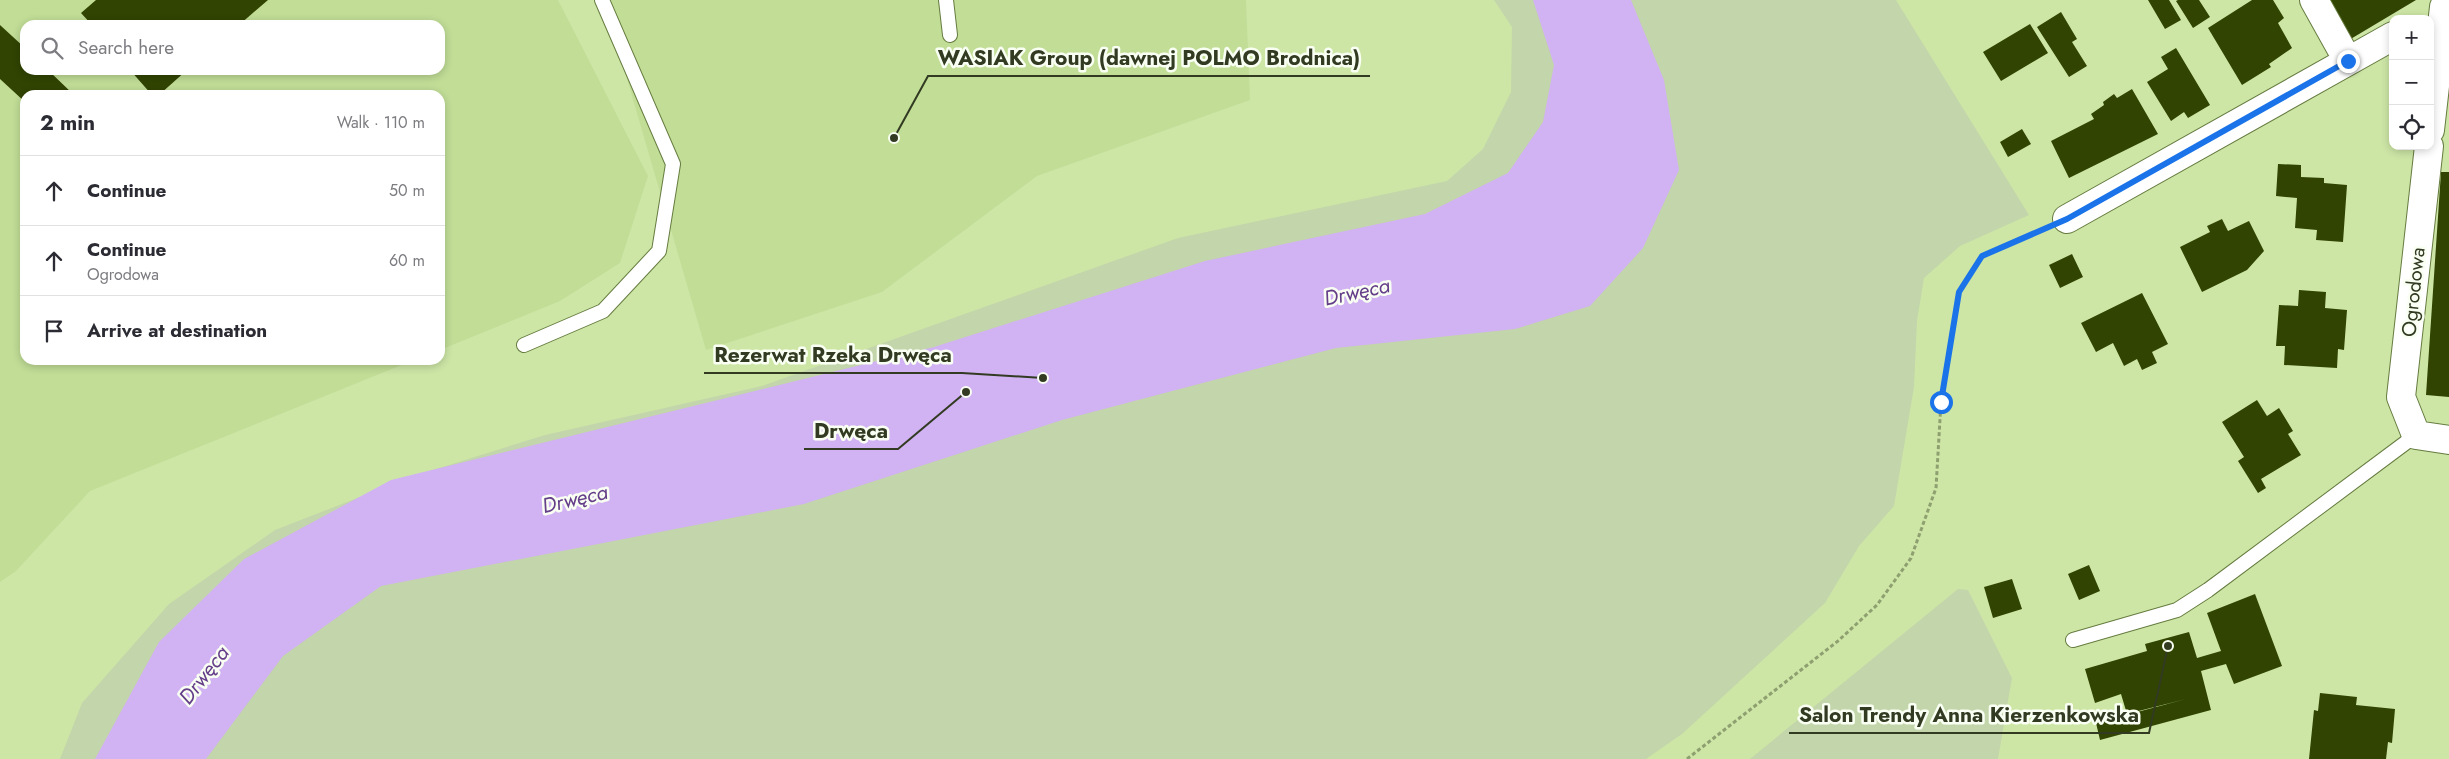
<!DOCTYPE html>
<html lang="en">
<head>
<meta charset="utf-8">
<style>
	:root { --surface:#fff; --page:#f2f2f3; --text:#2b2b33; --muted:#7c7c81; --line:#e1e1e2 }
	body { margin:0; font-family:Jost,sans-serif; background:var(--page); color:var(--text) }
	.controls { position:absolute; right:15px; top:15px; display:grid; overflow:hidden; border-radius:10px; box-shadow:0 2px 8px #0003 }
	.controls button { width:45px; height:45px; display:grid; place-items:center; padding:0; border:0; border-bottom:1px solid var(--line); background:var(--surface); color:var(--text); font:25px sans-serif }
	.stop { position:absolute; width:15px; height:15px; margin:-11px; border:4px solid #1a73e8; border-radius:50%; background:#fff }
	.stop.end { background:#1a73e8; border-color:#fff; box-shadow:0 1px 5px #0008 }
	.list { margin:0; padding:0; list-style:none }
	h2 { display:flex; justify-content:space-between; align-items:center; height:65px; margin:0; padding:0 20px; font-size:21px }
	h2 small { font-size:16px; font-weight:400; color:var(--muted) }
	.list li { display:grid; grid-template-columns:32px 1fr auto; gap:15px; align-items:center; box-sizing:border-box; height:70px; padding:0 20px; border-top:1px solid var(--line) }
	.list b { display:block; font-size:19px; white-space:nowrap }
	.list p { margin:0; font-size:16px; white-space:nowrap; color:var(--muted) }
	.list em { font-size:16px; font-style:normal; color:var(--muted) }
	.icon { flex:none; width:28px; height:28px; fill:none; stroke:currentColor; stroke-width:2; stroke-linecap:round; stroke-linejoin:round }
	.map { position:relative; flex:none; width:2449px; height:759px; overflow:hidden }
	.search { position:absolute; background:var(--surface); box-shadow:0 2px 8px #0003; left:20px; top:20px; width:425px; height:55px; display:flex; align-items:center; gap:12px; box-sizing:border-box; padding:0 18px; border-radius:15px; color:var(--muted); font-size:19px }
	.panel { position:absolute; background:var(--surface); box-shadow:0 2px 8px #0003; left:20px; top:90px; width:425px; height:275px; border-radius:15px }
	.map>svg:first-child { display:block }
</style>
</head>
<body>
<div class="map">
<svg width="2449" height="759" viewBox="0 0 2449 759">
	<rect width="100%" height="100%" fill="#cde6a6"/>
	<path fill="#c1dd96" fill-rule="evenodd" d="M0,0H558L648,176L620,263L560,301L440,350V95H25V360H414L90,491L16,571L0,582ZM25,25H440V70H25Z
		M604,0H1246L1250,100L1037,176L882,292L706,350Z"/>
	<path fill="#c3d5aa" d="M1494,0H1896L2029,215L1960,246L1924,278L1917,321L1914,387L1894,506L1859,546L1825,603L1682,734L1646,759H60L82,703L169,604L275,530L414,476L545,435L762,386L1178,238L1447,181L1483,149L1511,92L1512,27Z
		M1958,589L1968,590L2012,678L1998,759H1750Z"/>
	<path fill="#d1b2f3" d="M1533,0H1631L1664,80L1679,170L1643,248L1590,306L1515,329L1336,348L1062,420L804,504L381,586L283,656L206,759H95L159,642L244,559L391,480L934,347L1205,261L1425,214L1508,173L1543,122L1554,65Z"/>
	<path fill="#314402" d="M96,0H268L239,25H92L81,13Z
		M2148,0H2169L2181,20L2165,29Z
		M2178,0H2199L2210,17L2193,28L2176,1Z
		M2252,0H2273L2284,18L2278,23L2292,48L2269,64L2271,67L2242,85L2208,28Z
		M2327,0H2416L2349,40Z
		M2061,12L2077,39L2072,42L2087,66L2069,77L2037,27Z
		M2030,24L2048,53L2001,81L1983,52Z
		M0,25L25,48V70H48L74,95H25V102L0,79Z
		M2176,48L2210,105L2188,118L2184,112L2171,121L2147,82L2168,69L2161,57Z
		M130,70H187L159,95H152Z
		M2132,89L2158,134L2069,178L2051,141L2094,119L2091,114L2104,105L2103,102L2114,94L2117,98Z
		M2022,129L2031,144L2008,157L2000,142Z
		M2278,164L2301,165V177L2324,178V183L2347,185L2343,242L2316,240L2317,230L2295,228L2297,198L2276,196Z
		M2441,172H2449V397L2426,395Z
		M2222,219L2228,231L2249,221L2264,251L2247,270L2202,292L2180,247L2210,232L2207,226Z
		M2072,254L2083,277L2060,288L2049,265Z
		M2299,290L2326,292L2325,308L2347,310L2344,350L2338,349L2337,368L2284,365L2285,346H2276L2279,305L2298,306Z
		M2142,293L2168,344L2152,352L2157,363L2142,370L2137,359L2124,366L2113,343L2096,352L2081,323Z
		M2257,400L2267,416L2279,408L2293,431L2288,434L2301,455L2261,479L2266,488L2258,493L2238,461L2244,457L2222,422Z
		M2089,565L2100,591L2079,600L2068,574Z
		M2012,579L2022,609L1993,618L1984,587Z
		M2255,594L2282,666L2234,684L2226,664L2201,671L2211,710L2100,740L2096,723L2186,699L2127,714L2121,694L2095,703L2085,669L2147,651L2145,644L2189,632L2197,658L2221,651L2207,613Z
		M2320,693L2357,697L2356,705L2395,709L2392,743L2388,742L2386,759H2309L2314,710L2318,711Z"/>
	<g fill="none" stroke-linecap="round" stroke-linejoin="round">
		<defs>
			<path id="lane" d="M946,0L950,35
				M524,345L603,311L659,251L673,164L602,0
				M2073,640L2177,610L2208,590L2416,435"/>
			<path id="street" d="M2314,0L2348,61
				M2430,130L2444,7
				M2429,146L2401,397L2416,435L2449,440
				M2067,219L2393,36"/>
		</defs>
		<use href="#lane" stroke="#667c40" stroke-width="16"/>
		<use href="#street" stroke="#667c40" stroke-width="30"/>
		<path stroke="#8ea070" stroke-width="3" stroke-dasharray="4 2.5" stroke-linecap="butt" d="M1687,759L1838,641L1877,605L1911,558L1936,488L1941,402L1959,292L1982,256L2039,232"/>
		<use href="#lane" stroke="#fff" stroke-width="14"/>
		<use href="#street" stroke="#fff" stroke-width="28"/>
	</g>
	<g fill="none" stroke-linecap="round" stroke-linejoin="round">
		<path stroke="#1a73e8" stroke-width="6" d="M1941,402L1959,292L1982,256L2067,219L2348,61"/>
	</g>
	<g text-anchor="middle" stroke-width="5" stroke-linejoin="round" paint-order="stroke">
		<g font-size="20" fill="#323b22" stroke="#f9fff2">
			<text transform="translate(2413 292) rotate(-84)" y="7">Ogrodowa</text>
		</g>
		<g font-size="21" font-style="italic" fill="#653e8a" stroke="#f9fff2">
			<text transform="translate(1357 292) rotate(-12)" y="7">Drwęca</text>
			<text transform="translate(575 499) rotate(-13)" y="7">Drwęca</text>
			<text transform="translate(204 675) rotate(-52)" y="7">Drwęca</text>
		</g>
	</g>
	<path fill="none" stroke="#323b22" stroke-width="2" d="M894 138L928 76H1370M1043 378L962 373H704M966 392L898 449H804M2168 646L2149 733H1789"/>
	<g fill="#323b22" stroke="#f9fff2" stroke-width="2">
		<circle cx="894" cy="138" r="5"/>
		<circle cx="1043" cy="378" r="5"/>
		<circle cx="966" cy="392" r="5"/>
		<circle cx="2168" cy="646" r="5"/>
	</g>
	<g font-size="21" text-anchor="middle" font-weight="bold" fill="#323b22" stroke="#f9fff2" stroke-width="5" stroke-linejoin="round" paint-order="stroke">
		<text x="1149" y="65">WASIAK Group (dawnej POLMO Brodnica)</text>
		<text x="833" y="362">Rezerwat Rzeka Drwęca</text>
		<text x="851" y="438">Drwęca</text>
		<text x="1969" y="722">Salon Trendy Anna Kierzenkowska</text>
	</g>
</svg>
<div class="controls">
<button>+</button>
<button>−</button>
<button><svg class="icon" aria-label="locate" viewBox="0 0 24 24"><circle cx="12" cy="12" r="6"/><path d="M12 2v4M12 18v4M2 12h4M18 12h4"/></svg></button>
</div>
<div class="stop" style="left:1941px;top:402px"></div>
<div class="stop end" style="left:2348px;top:61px"></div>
<div class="search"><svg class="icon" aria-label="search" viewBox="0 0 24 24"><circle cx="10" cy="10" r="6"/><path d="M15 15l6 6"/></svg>Search here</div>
<section class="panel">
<h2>2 min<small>Walk · 110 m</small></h2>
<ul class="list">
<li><svg class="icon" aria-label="ahead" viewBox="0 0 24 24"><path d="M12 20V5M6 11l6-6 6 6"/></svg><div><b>Continue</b></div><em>50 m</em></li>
<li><svg class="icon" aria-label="ahead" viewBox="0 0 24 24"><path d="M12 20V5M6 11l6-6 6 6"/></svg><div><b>Continue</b><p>Ogrodowa</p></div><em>60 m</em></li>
<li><svg class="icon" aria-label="arrive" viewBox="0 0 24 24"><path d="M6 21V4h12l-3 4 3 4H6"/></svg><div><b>Arrive at destination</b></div></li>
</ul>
</section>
</div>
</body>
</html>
